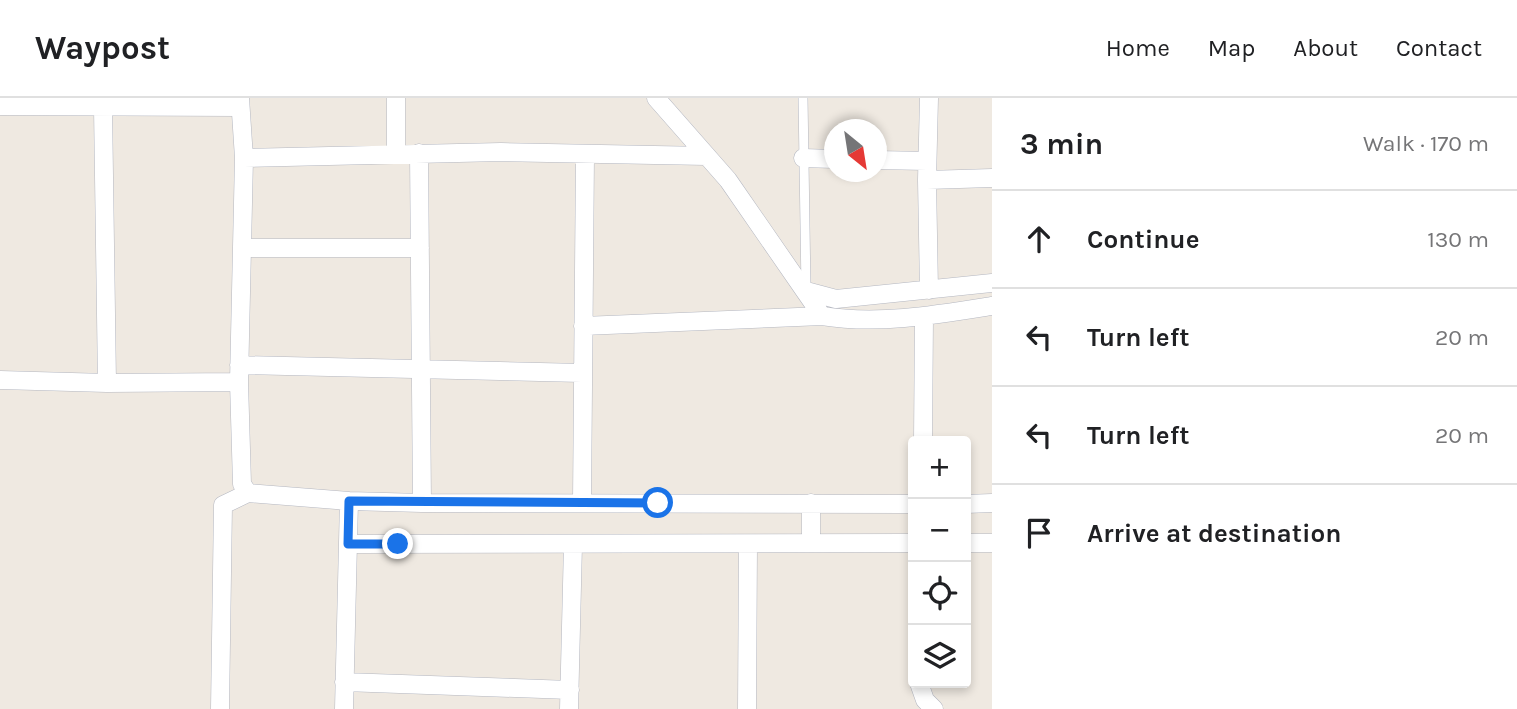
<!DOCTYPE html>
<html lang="en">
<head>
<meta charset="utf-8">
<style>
	:root { --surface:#fff; --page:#f6f6f6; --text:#202124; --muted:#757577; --line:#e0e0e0 }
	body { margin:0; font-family:Karla,sans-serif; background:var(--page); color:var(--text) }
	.controls { position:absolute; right:21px; bottom:21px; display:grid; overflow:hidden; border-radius:7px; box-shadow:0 4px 10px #0003 }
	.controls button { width:63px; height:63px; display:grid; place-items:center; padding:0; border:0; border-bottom:2px solid var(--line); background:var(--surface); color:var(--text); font:35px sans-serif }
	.compass { position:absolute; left:824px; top:21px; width:63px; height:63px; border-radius:50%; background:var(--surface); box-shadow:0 4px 10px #0003; rotate:150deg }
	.stop { position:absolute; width:21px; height:21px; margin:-16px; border:5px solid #1a73e8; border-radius:50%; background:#fff }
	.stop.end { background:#1a73e8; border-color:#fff; box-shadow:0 2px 7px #0008 }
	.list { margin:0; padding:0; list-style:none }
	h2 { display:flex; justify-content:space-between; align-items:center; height:91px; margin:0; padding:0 28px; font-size:30px }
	h2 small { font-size:23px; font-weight:400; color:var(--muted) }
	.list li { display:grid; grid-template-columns:46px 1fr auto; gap:21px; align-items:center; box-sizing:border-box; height:98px; padding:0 28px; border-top:2px solid var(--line) }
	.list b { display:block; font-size:26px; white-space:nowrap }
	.list em { font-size:23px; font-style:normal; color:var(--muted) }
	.icon { flex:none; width:38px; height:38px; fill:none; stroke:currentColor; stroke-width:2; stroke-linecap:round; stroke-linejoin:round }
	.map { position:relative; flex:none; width:992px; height:611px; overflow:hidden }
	header { display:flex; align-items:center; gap:42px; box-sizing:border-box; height:98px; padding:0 35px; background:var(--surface); border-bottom:2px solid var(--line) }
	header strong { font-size:33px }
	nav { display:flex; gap:38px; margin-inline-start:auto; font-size:24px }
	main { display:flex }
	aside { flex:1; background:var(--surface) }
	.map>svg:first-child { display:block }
</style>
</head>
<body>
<header>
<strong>Waypost</strong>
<nav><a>Home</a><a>Map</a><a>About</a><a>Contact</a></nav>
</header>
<main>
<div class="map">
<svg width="992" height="611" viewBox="0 0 992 611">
	<rect width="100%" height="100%" fill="#efe9e1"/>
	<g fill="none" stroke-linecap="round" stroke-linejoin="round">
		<defs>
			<path id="service" d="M803,0L806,191"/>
			<path id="minor" d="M240,0L244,60L239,284L242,386L248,395L349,403L422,405L913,406
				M656,0L728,82L822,218C878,227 936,217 992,208
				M0,8L240,9
				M103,9L107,285
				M419,55L422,405
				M396,56V0
				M244,60L501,54L707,58
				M803,60L834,61
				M876,62L927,63
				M927,82L992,80
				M242,150H420
				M929,192L927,82L929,0
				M806,193L836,201L992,185
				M583,228L822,218
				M239,267L582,275
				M0,282L107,285L239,284
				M923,343L924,219
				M582,405L585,57
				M966,406L992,405
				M811,445V405
				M966,445H992
				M348,446L913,445
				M344,584L570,592
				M919,585L925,602L934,611
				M220,611L223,407L248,395
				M344,611L349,403
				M569,611L573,446
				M747,611L748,446"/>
		</defs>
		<use href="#service" stroke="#b4b7c1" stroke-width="10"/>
		<use href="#minor" stroke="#b4b7c1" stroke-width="19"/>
		<use href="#service" stroke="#fff" stroke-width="9"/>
		<use href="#minor" stroke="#fff" stroke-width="18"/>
	</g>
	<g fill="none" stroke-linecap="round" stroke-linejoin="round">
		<path stroke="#1a73e8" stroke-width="9" d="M398,446H348L349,403L658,405"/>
	</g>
</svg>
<div class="controls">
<button>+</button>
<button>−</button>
<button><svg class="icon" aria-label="locate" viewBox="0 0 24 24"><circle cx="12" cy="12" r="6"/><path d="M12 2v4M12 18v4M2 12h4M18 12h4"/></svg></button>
<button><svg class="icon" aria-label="layers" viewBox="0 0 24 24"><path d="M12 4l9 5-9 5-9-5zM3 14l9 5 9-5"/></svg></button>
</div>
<svg class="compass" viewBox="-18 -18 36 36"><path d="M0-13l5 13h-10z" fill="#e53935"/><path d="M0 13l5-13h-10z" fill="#757577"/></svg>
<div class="stop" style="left:658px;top:405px"></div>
<div class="stop end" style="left:398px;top:446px"></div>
</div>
<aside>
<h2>3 min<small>Walk · 170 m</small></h2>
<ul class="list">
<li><svg class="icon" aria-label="ahead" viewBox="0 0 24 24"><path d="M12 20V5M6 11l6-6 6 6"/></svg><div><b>Continue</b></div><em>130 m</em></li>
<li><svg class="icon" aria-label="left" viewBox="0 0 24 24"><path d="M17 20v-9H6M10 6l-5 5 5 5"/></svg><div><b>Turn left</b></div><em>20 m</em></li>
<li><svg class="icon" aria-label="left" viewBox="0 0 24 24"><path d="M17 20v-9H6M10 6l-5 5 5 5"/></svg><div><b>Turn left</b></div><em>20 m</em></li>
<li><svg class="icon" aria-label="arrive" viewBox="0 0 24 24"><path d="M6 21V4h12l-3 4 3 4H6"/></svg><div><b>Arrive at destination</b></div></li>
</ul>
</aside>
</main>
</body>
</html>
